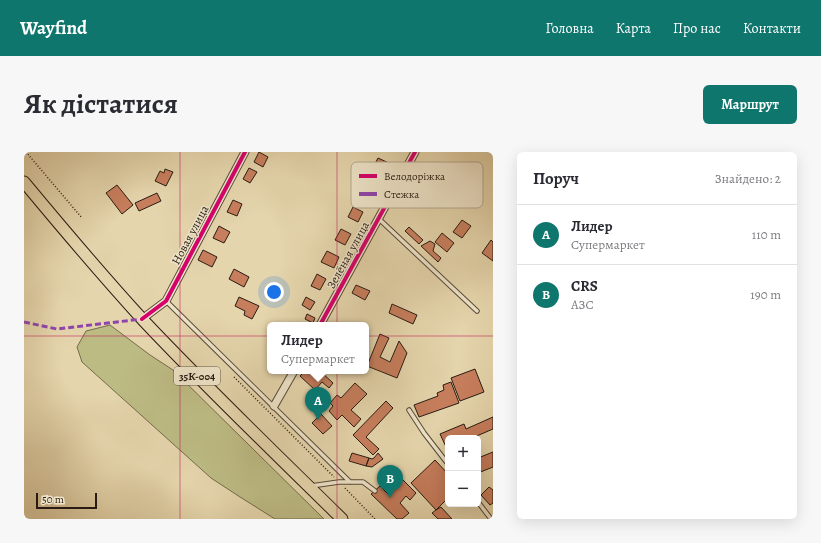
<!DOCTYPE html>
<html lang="uk">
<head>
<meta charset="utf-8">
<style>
	:root { --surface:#fff; --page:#f7f7f7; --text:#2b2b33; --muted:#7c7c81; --line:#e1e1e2; --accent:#0f766e }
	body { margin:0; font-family:Alegreya,serif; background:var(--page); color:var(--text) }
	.controls { position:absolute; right:12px; bottom:12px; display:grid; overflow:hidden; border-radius:6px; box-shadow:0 4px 16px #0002 }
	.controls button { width:36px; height:36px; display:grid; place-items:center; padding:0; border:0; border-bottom:1px solid var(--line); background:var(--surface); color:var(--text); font:20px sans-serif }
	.scale { position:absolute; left:12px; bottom:10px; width:61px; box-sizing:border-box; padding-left:4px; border:2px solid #291b13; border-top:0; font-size:11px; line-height:14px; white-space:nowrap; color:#291b13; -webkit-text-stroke:3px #eee4c9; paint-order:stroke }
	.you { position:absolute; left:250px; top:140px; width:14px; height:14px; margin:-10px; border:3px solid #fff; border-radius:50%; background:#1a73e8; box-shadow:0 0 0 6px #1a73e833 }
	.badge { display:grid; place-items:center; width:26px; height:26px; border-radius:50%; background:var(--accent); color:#fff; font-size:13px; font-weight:700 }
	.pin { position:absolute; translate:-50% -33px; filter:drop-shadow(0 1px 2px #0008) }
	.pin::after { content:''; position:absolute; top:21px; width:14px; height:12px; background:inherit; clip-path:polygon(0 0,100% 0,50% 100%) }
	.popup { position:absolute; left:243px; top:170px; width:102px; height:52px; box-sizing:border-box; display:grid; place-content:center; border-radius:6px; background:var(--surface); filter:drop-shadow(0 1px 3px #0005); font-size:13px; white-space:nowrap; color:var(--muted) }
	.popup b { font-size:15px; color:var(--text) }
	.popup::after { content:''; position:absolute; left:50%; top:100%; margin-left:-8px; border:8px solid transparent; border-top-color:var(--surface) }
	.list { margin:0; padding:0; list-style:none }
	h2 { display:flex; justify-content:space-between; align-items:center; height:52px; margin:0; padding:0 16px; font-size:17px }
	h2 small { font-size:13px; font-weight:400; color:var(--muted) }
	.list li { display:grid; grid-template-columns:26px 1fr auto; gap:12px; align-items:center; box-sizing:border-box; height:60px; padding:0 16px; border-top:1px solid var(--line) }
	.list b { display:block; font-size:15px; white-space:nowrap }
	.list p { margin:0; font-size:13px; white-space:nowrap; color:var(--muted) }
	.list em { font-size:13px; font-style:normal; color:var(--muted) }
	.map { position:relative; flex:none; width:469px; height:367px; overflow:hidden; border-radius:6px }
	header { display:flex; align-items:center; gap:24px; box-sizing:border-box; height:56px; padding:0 20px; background:var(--accent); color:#fff }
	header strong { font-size:19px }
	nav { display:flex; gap:22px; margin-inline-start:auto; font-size:14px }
	.intro { display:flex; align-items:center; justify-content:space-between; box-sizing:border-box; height:96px; padding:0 24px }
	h1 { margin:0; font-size:28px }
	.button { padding:10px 18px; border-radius:6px; background:var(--accent); color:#fff; font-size:14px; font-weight:700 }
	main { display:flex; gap:24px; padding:0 24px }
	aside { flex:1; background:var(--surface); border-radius:6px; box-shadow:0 4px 16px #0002 }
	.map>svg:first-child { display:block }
</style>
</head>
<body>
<header>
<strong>Wayfind</strong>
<nav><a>Головна</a><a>Карта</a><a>Про нас</a><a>Контакти</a></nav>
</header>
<div class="intro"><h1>Як дістатися</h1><a class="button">Маршрут</a></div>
<main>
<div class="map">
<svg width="469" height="367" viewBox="0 0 469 367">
	<rect width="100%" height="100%" fill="#e5d5ac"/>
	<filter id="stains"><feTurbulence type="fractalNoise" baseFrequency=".005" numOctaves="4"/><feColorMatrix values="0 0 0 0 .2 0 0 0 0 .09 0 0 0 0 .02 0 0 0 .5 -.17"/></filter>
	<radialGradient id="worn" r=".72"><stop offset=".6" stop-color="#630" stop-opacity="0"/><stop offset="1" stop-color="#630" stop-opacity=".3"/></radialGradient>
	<path fill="#bdbb84" stroke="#736b4c" d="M86,173L126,203L149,218L300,367H251L216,345L187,326L58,210L53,195L62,179Z"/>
	<path fill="#c77e5d" stroke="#291b13" d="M235,0L244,5L239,15L230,10Z
		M354,6L367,12L360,28L346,21Z
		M225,16L233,20L226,31L219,27Z
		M141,17L149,20L142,34L131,29L136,19L140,21Z
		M410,24L424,31L416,46L406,41L409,36L404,34Z
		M341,31L353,37L349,45L336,39Z
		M93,33L109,53L98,62L82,41Z
		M441,39L448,43L442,54L435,50Z
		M133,41L137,49L115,59L111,51Z
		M209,48L218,52L213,64L203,60Z
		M329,55L339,60L334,70L324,65Z
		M438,68L447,74L438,86L429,80Z
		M195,74L206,80L200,91L189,86Z
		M385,75L399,88L395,92L381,79Z
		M317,77L327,82L321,93L311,88Z
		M418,81L430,91L423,100L411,90Z
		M467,88L469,90V109L458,101Z
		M406,89L411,92L409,99L417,106L414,110L397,94Z
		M179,98L193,105L188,115L174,108Z
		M303,99L315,105L310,116L297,110Z
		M210,117L225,125L220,135L205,127Z
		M293,122L302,127L296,138L287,134Z
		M332,133L346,139L341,148L328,141Z
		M215,145L235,154L228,167L220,163L221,159L211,154Z
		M282,145L291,150L286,158L278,153Z
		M368,152L393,163L389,172L365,161Z
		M283,162L291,166L289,171L281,167Z
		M356,182L365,186L356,205L366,210L375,189L383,201L373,226L343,214Z
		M451,217L460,240L436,249L427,226Z
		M281,219H296L309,231L305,236L298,230L291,238L276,224Z
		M427,230L435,251L395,265L390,253L414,244L413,241L420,238L419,233Z
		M331,231L343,242L327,258L337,267L330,275L318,263L313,268L305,259L309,254L306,251L313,243L317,246Z
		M362,249L369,256L342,285L355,297L349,303L329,283Z
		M297,262L308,274L299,282L288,271Z
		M469,265V277L448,286H424V296L423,297L416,282L440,272L442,277Z
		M469,300V315L454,321V306Z
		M328,301L345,306L342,314L325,309Z
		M354,301L359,307L348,315L342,314L345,306L348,307L350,306Z
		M411,308L424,322V346L412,358L387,331Z
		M376,325L392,341L386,348L382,344L376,351L385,361L378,367H373L347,342L356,334L365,343L374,334L370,331Z
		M465,335L469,338V351L466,353L457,343Z
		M417,355L428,367H414L408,361L412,358Z"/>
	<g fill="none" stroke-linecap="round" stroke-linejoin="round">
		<defs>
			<path id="lane" d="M355,67L453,159
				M142,149L326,330
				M385,258L400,281L424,312
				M287,334L315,330H339L351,339
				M454,350L467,367"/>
			<path id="street" d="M118,167L142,149L221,0
				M296,173L391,0
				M250,254L270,219"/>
			<path id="primary" d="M0,30C39,77 78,123 119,168C183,236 251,301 318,367"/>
		</defs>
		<use href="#lane" stroke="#584a39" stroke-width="5.5"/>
		<use href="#street" stroke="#584a39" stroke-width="9"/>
		<use href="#primary" stroke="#291b13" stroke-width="13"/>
		<path stroke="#291b13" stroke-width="1.5" stroke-dasharray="1 2" stroke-linecap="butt" d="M2,0L58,66
			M210,225L310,325
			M321,336L351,367"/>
		<use href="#lane" stroke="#eee4c9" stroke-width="3.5"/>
		<use href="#street" stroke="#eee4c9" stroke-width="7"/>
		<use href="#primary" stroke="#e5d5ac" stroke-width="11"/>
		<path stroke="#8e44ad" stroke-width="3" stroke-dasharray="6 3" stroke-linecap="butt" d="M0,170L33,177L118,167"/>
		<defs>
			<path id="cycleway" d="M118,167L142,149L221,0
				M296,173L391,0"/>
		</defs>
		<use href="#cycleway" stroke="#eee4c9" stroke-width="6"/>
		<use href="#cycleway" stroke="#d6006c" stroke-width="4"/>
	</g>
	<path fill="none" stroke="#c2185b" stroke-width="1" stroke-opacity="0.55" d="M156,0V367M313,0V367M0,184H469"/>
	<g text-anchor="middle" stroke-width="3" stroke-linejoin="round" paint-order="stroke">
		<rect fill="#eee4c9" stroke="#64574a" stroke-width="1" x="150" y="215" width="46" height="18" rx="3"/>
		<g font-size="11" font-weight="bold" fill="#291b13">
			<text x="173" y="228">35К-004</text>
		</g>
		<g font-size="12" fill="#291b13" stroke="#eee4c9">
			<text transform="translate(166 83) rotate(-62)" y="4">Новая улица</text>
			<text transform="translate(324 103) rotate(-61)" y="4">Зелёная улица</text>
		</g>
	</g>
	<rect x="327" y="10" width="132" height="46" rx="6" fill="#eee4c9" stroke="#b3a892" stroke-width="1"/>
	<rect x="335" y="22" width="18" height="4" fill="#d6006c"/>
	<rect x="335" y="40" width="18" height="4" fill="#8e44ad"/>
	<g font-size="11" fill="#291b13">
		<text x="360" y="28">Велодоріжка</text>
		<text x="360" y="46">Стежка</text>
	</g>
	<rect width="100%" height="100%" filter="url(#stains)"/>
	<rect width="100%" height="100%" fill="url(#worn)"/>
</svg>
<div class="controls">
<button>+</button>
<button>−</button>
</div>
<div class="scale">50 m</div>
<div class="you"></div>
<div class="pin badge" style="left:294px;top:268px">A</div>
<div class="popup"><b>Лидер</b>Супермаркет</div>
<div class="pin badge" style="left:366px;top:346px">B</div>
</div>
<aside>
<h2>Поруч<small>Знайдено: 2</small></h2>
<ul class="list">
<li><span class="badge">A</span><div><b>Лидер</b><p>Супермаркет</p></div><em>110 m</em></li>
<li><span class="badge">B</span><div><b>CRS</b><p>АЗС</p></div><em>190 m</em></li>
</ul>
</aside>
</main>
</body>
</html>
